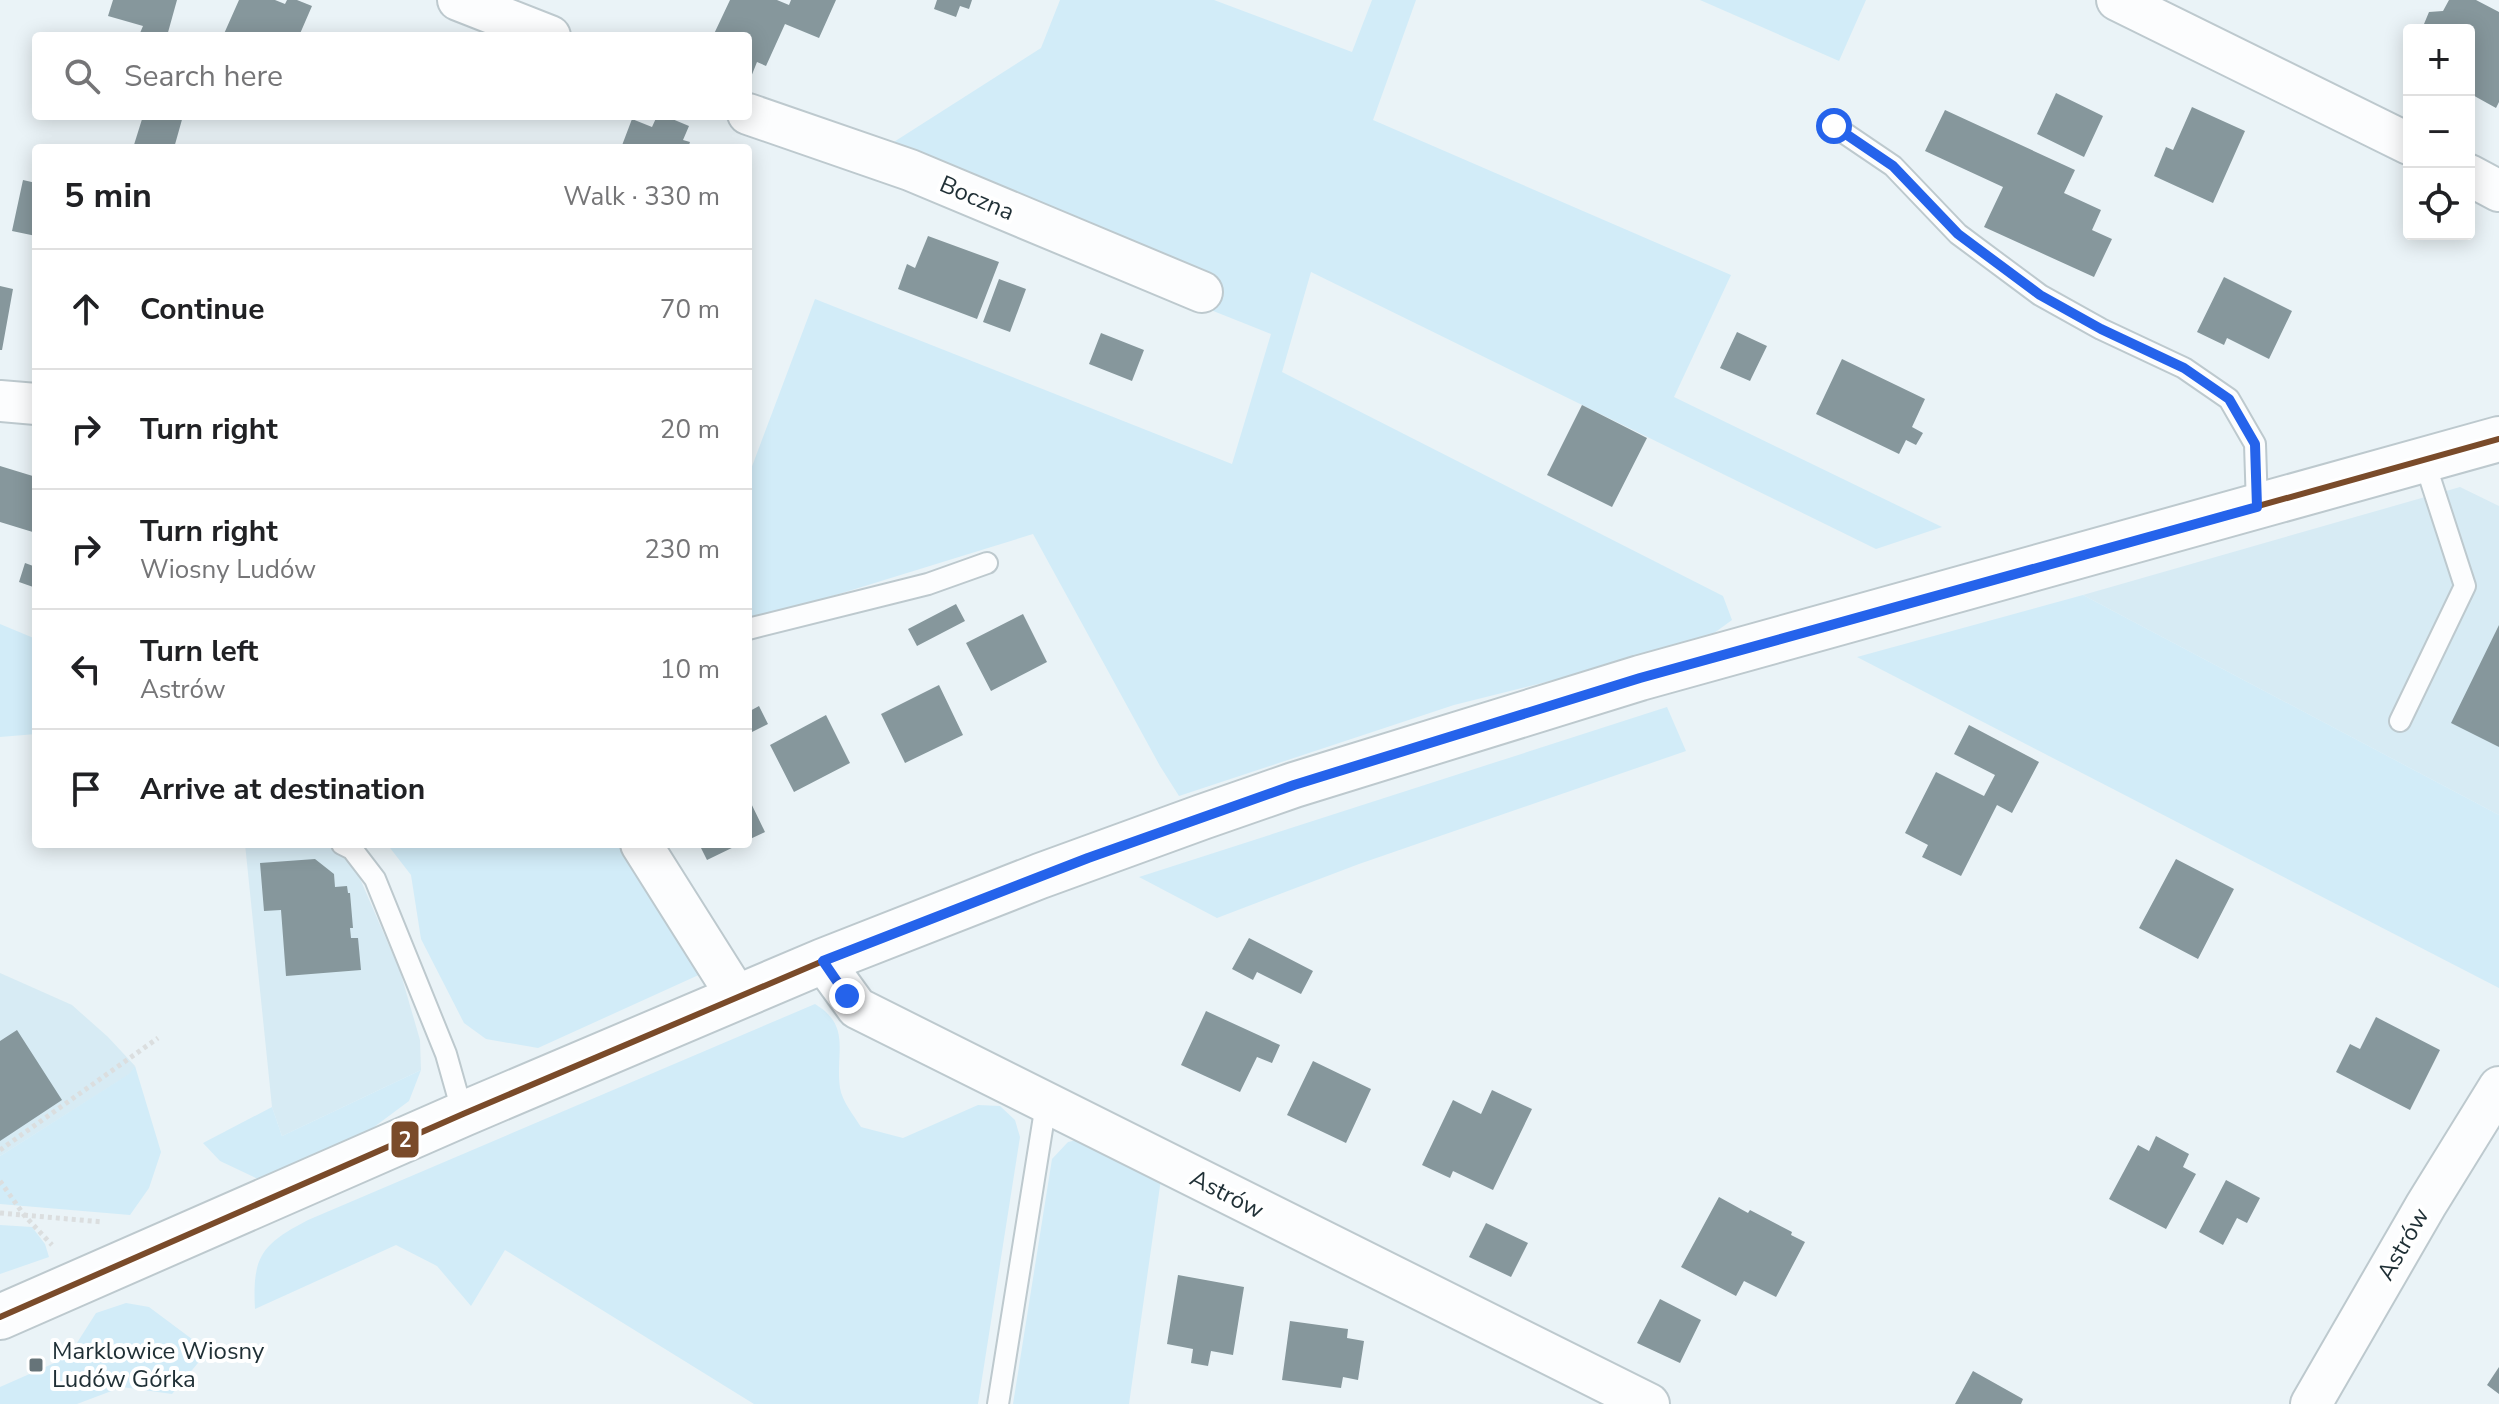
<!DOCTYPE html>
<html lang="en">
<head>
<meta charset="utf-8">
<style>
	:root { --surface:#fff; --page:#f6f6f6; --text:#202124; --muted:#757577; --line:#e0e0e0 }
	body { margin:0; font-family:"Nunito Sans",sans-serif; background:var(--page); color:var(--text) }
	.controls { position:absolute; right:24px; top:24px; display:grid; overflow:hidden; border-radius:8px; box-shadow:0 4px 20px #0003 }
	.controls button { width:72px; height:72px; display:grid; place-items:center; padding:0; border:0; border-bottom:2px solid var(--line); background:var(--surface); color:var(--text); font:40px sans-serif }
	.stop { position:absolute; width:24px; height:24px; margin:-18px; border:6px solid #2563eb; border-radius:50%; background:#fff }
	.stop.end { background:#2563eb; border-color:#fff; box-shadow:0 2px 8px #0008 }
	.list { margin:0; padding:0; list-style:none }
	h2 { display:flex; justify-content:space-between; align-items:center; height:104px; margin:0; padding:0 32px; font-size:34px }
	h2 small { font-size:26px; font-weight:400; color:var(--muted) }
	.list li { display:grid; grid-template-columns:52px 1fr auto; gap:24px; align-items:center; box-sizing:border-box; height:120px; padding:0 32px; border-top:2px solid var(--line) }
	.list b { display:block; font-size:30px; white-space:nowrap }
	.list p { margin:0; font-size:26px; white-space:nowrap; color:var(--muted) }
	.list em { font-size:26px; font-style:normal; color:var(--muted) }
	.icon { flex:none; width:44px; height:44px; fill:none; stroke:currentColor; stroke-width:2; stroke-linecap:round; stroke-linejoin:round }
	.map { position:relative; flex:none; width:2499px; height:1404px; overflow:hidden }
	.search { position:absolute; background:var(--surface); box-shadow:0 4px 20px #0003; left:32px; top:32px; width:720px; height:88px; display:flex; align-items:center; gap:20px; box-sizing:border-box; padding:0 28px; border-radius:8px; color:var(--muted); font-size:30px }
	.panel { position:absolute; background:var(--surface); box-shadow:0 4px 20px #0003; left:32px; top:144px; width:720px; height:704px; border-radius:8px }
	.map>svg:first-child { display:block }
</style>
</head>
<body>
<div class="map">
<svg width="2499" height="1404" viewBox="0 0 2499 1404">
	<rect width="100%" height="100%" fill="#eaf3f7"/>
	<path fill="#d7ebf4" d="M2460,487L2499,506V815L2083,595Z
		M245,844H345L400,971L420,1040L421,1070L282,1136L272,1107Z
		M0,973L72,1005L108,1037L135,1066L130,1074L0,1156Z"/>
	<path fill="#d2ecf8" d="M1060,0H1214L1352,52L1372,0H1416L1373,120L1731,275L1674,397L1942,527L1876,549L1311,272L1282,372L1723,596L1732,620L1699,644L1454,705L1179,796L1160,766L1033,534L748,622V477L815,299L1232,464L1271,334L867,173L875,154L1041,48Z
		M1700,0H1866L1839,61Z
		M2083,595L2499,815V988L1857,657Z
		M0,624L36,639V734L0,737Z
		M1667,707L1686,751L1359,864L1217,918L1139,877Z
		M387,844H623L703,973L538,1048L486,1039L464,1023L421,939L411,875Z
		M815,1004C852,1026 835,1053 840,1088C842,1101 854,1116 861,1127L903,1138L978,1105L1000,1106L1015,1120L1020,1137L978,1404H754L505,1250L471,1306L437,1266L396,1245L255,1309C252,1256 262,1244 308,1220Z
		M135,1066L161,1152L149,1188L130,1215L0,1204V1156L129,1074Z
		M421,1070L409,1101L370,1130L260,1180L220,1161L203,1143L272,1107L282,1136Z
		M1090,1137L1162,1172L1129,1404H1013L1052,1159L1068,1142Z
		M0,1225L32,1227L45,1244L49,1257L0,1274Z
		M126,1303L149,1307L208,1351L172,1394L122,1387L77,1404H0V1387L68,1357L96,1313Z"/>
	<path fill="#86979c" d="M113,0H177L167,36H150L140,33L143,26L108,16Z
		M239,0H275L285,4L287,0H297L312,6L299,36H223Z
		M730,0H777L789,5L791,0H836L819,38L785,24L766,66L757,62L751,77L748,76V36H713Z
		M937,0H972L969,9L960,6L956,17L934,9Z
		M2449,0H2476L2499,12V102L2496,108L2469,93V30H2426L2424,24L2429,12L2443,11Z
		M2056,93L2103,116L2084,157L2037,134Z
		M2192,107L2245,131L2213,203L2154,176L2166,147L2173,150Z
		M1945,110L2075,170L2064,193L2101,210L2092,230L2112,239L2094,277L1984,227L2003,187L1925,151Z
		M143,116H183L174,148H133Z
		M657,116H665L689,126L683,140L690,142L688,148H621L632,119L652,127Z
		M23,180L36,183V236L12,231Z
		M928,236L999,262L977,319L898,289L907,264L915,268Z
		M2224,277L2292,311L2269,359L2227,338L2224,345L2197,332Z
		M999,279L1026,289L1010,332L983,322Z
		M0,286L13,289L2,350H0Z
		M1737,332L1767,346L1750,381L1720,368Z
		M1101,333L1144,350L1132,381L1089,364Z
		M1842,359L1925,399L1912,427L1923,433L1916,445L1906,440L1899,454L1816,414Z
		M1582,405L1647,438L1612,507L1547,475Z
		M0,466L36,477V533L0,522Z
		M25,563L36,567V588L19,582Z
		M956,604L965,621L917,646L908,629Z
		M1023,614L1047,662L991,691L966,643Z
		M2499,625V747L2451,723Z
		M939,685L963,735L905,763L881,714Z
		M759,706L768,724L748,734V712Z
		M826,715L850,763L794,792L770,745Z
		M1969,725L2039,762L2012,813L1997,805L1961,876L1922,857L1928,845L1905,833L1936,772L1984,796L1995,775L1954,754Z
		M748,797L765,832L748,840Z
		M699,844H740L707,860Z
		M315,859L334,874L335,887L347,886L348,893H350L353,928H350L351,938H358L361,970L286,976L281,910L264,911L260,863Z
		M2176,859L2234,889L2198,959L2139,928Z
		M1249,938L1313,971L1301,994L1257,972L1253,980L1232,969Z
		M1206,1011L1280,1045L1272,1063L1257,1057L1240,1092L1181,1065Z
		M2376,1017L2440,1050L2410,1110L2336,1072L2350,1044L2360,1049Z
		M17,1030L62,1100L0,1141V1041Z
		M1313,1061L1371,1089L1346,1143L1287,1115Z
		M1492,1090L1532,1109L1493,1190L1453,1171L1450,1178L1422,1165L1453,1100L1481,1114Z
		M2156,1136L2189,1154L2183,1167L2196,1174L2166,1229L2109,1199L2138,1145L2149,1151Z
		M2226,1180L2260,1198L2247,1223L2237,1218L2223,1245L2199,1232Z
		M1719,1197L1748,1213L1750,1210L1792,1232L1791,1235L1805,1242L1776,1297L1744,1281L1736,1296L1681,1267Z
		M1486,1223L1528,1243L1511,1277L1469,1257Z
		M1178,1275L1244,1287L1233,1355L1211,1351L1208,1366L1191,1363L1193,1349L1167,1344Z
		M1660,1299L1701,1320L1680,1363L1637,1343Z
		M1290,1321L1348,1329L1347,1338L1364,1341L1358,1380L1343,1377L1341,1388L1282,1380Z
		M2499,1367V1394L2487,1385Z
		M1973,1371L2023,1399L2021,1404H1955Z"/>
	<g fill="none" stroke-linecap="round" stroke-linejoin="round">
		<defs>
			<path id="lane" d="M1834,126L1893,166L1958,234L2040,295L2101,329L2184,368L2229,399L2255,444L2257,507
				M748,629L928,584L987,563
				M2400,721L2465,586L2424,460
				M342,844L352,849L375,879L446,1054L463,1114
				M998,1404L1046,1104"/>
			<path id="street" d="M458,0L550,36
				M2117,0L2409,144
				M748,114L910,170L1202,292
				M2469,175L2499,191
				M0,401L36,404
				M641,844L738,998
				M823,961L857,1008L1649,1404
				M2311,1404L2426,1205L2499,1087"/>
			<path id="secondary" d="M0,1317L463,1114L823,961L1040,876L1202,817L1294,785L1640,678L2499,439"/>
		</defs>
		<use href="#lane" stroke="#bdc9ce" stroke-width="24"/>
		<use href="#street" stroke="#bdc9ce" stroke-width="44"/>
		<use href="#secondary" stroke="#bdc9ce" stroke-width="48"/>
		<path stroke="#dbdedf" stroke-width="5" stroke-dasharray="4 4" stroke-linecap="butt" d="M0,1150L158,1038
			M0,1181L24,1215L52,1245
			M0,1213L103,1222"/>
		<use href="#lane" stroke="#fcfdfe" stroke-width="20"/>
		<use href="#street" stroke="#fcfdfe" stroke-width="40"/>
		<use href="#secondary" stroke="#fcfdfe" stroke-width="44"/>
		<defs>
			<path id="bus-1" d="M0,1317L463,1114L823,961L1040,876L1202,817L1294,785L1640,678L2499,439"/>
		</defs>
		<use href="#bus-1" stroke="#fff" stroke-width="12"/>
		<use href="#bus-1" stroke="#7a4b2a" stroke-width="6"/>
	</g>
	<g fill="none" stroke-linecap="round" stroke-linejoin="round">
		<path stroke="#2563eb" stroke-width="10" d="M847,996L823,961L1088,858L1294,785L1640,678L2257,507L2255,444L2229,399L2184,368L2101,329L2040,295L1958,234L1893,166L1834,126"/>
	</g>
	<rect fill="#667479" stroke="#fff" stroke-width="3" x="28" y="1357" width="16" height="16" rx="4"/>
	<g text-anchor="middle" stroke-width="8" stroke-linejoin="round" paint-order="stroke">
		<g font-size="24" fill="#1f2f35" stroke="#fff">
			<text transform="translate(977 198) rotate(23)" y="8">Boczna</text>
			<text transform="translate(1227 1194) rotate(27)" y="8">Astrów</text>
			<text transform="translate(2403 1244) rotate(-60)" y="8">Astrów</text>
		</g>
		<g font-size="24" fill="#1f2f35" stroke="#fff" text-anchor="start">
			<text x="52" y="1359">Marklowice Wiosny<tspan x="52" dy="28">Ludów Górka</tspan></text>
		</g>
	</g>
	<rect stroke="#fff" stroke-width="3" x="390" y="1120" width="30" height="39" rx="8" fill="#7a4b2a"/>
	<g font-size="22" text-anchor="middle" font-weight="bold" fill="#fff">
		<text x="405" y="1147">2</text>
	</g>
</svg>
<div class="controls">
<button>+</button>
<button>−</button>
<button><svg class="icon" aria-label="locate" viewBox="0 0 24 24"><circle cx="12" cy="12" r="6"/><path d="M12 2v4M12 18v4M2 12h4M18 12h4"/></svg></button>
</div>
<div class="stop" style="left:1834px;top:126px"></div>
<div class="stop end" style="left:847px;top:996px"></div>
<div class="search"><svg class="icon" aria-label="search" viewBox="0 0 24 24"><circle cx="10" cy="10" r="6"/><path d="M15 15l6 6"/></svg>Search here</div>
<section class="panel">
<h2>5 min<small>Walk · 330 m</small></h2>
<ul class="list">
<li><svg class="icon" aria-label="ahead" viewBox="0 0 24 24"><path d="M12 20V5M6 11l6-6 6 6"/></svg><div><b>Continue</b></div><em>70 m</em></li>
<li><svg class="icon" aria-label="right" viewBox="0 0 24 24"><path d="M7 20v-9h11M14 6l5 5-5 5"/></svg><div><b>Turn right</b></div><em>20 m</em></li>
<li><svg class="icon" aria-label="right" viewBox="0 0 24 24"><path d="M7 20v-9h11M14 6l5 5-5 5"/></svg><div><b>Turn right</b><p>Wiosny Ludów</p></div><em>230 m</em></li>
<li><svg class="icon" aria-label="left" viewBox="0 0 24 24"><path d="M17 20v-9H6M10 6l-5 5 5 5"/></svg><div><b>Turn left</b><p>Astrów</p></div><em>10 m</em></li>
<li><svg class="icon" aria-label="arrive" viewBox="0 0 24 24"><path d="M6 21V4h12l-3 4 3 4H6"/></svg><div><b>Arrive at destination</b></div></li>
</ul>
</section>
</div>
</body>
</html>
